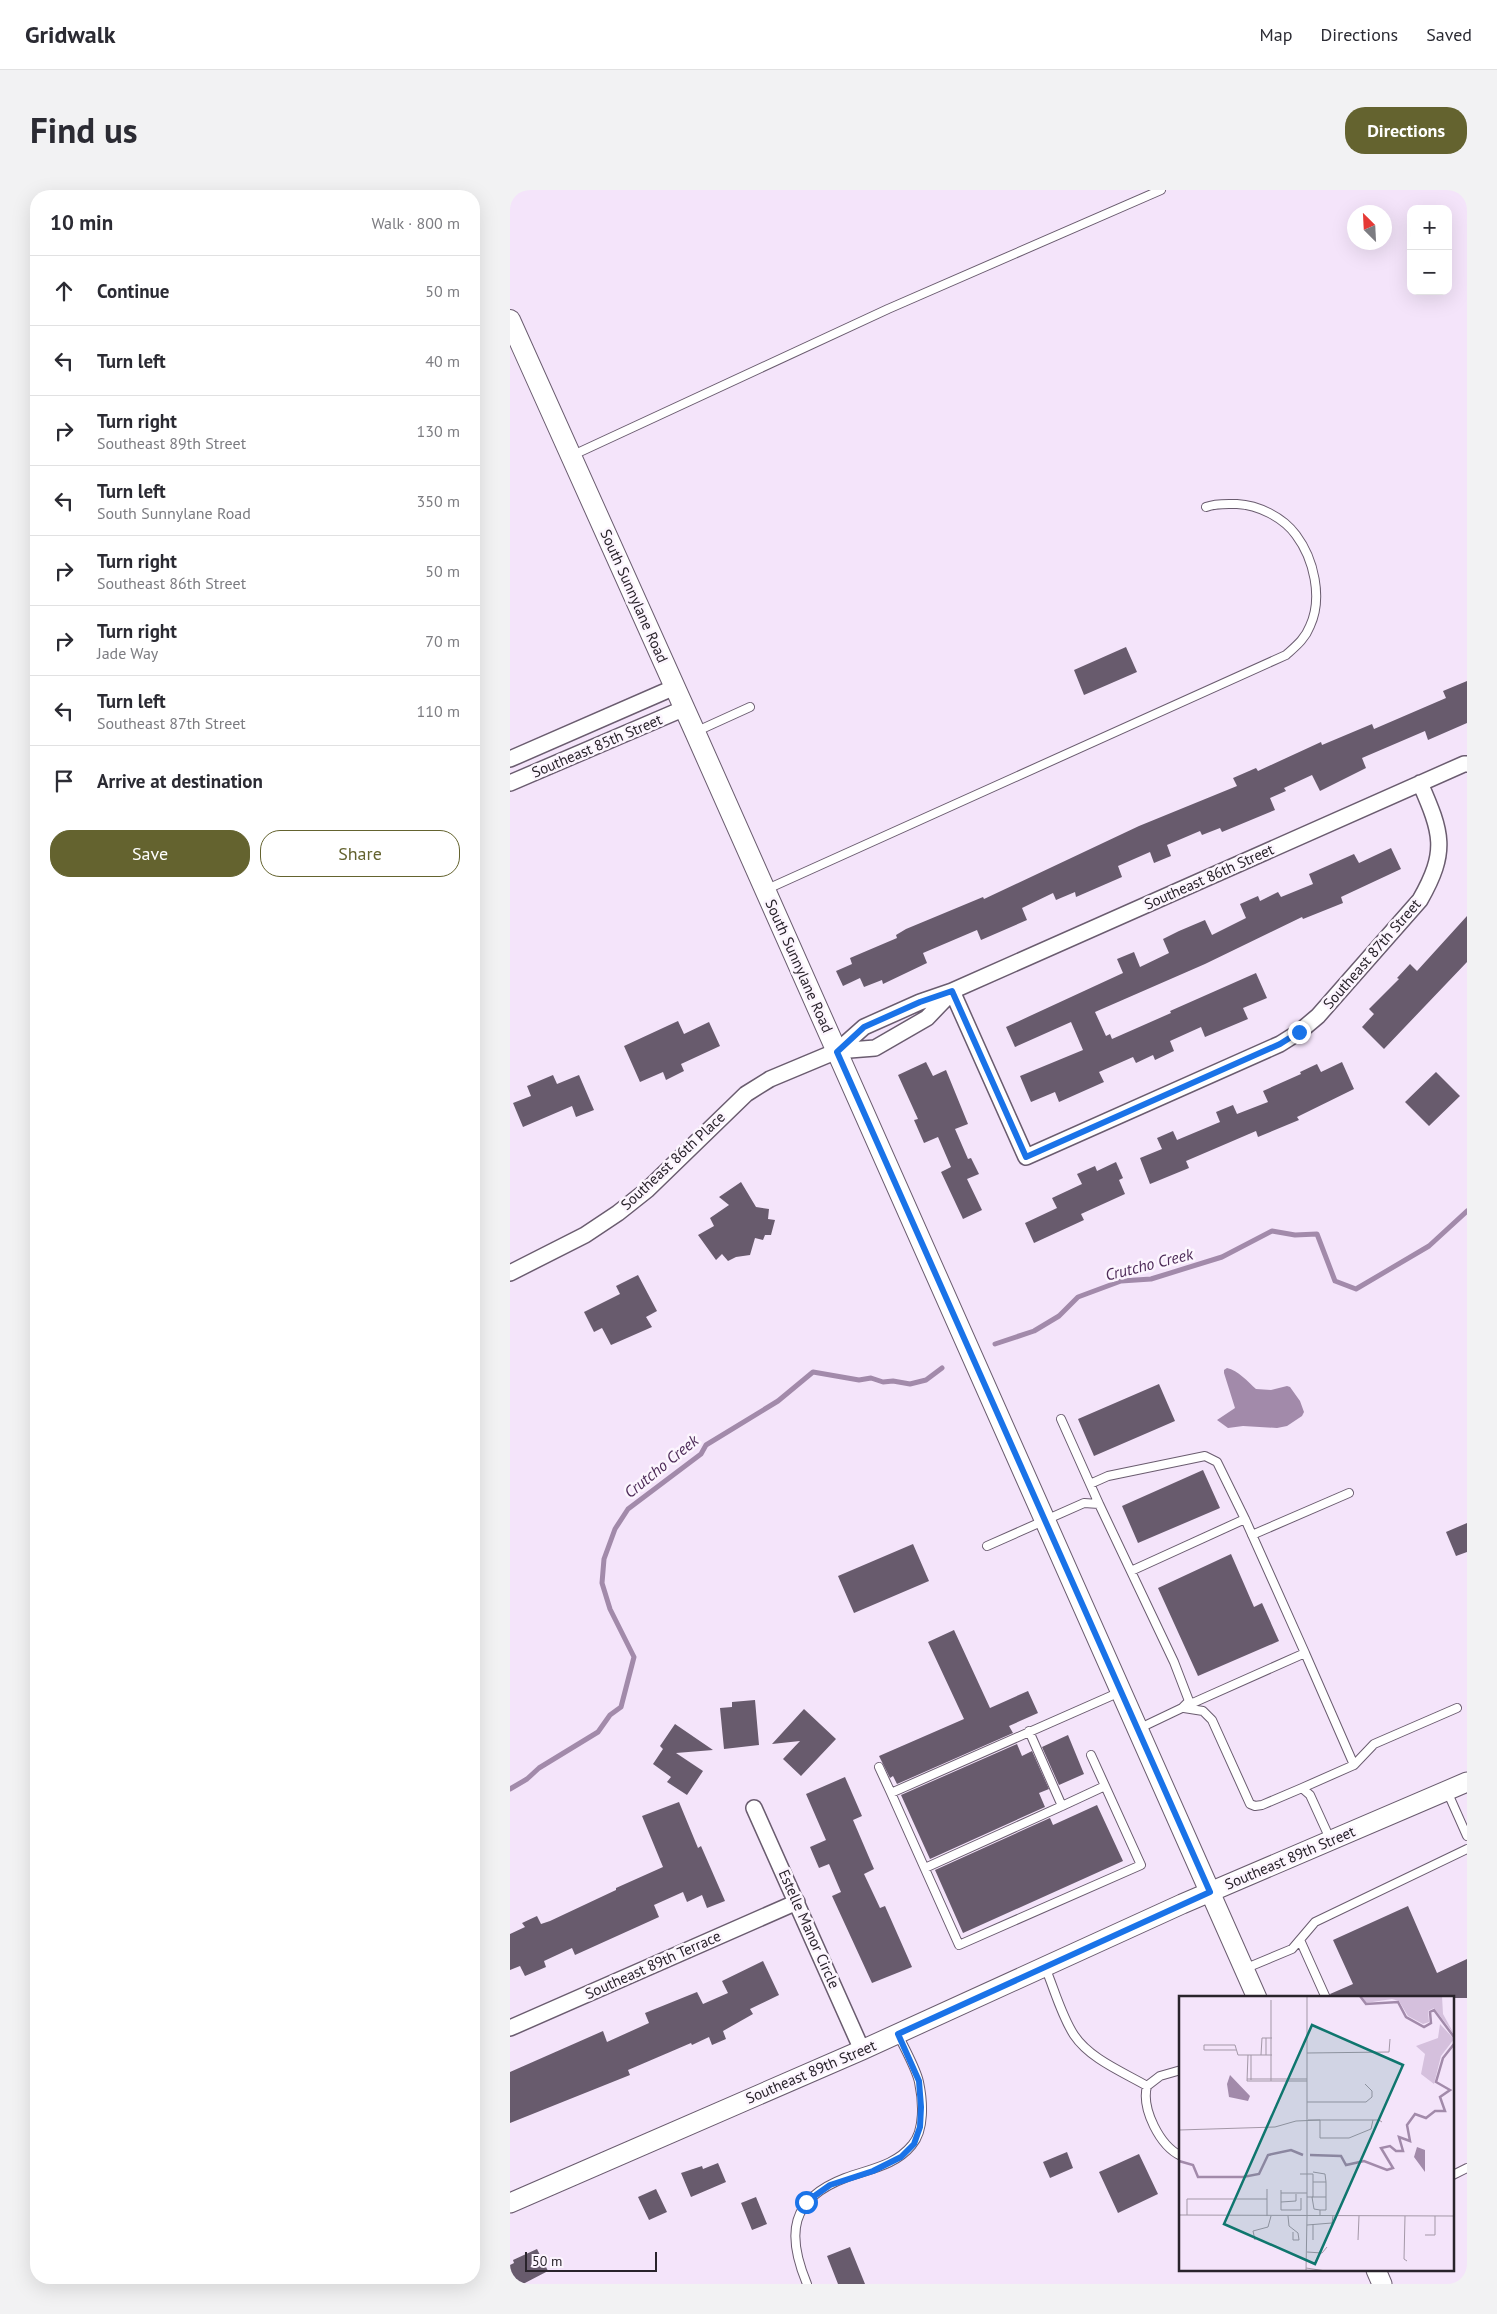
<!DOCTYPE html>
<html lang="en">
<head>
<meta charset="utf-8">
<style>
	:root { --surface:#fff; --page:#f2f2f3; --text:#2b2b33; --muted:#7c7c81; --line:#e1e1e2; --accent:#64632f }
	body { margin:0; font-family:"PT Sans",sans-serif; background:var(--page); color:var(--text) }
	.controls { position:absolute; right:15px; top:15px; display:grid; overflow:hidden; border-radius:10px; box-shadow:0 5px 20px #0002 }
	.controls button { width:45px; height:45px; display:grid; place-items:center; padding:0; border:0; border-bottom:1px solid var(--line); background:var(--surface); color:var(--text); font:25px sans-serif }
	.compass { position:absolute; left:837px; top:15px; width:45px; height:45px; border-radius:50%; background:var(--surface); box-shadow:0 5px 20px #0002; rotate:336deg }
	.scale { position:absolute; left:15px; bottom:12px; width:132px; box-sizing:border-box; padding-left:5px; border:2px solid #29232b; border-top:0; font-size:14px; line-height:18px; white-space:nowrap; color:#29232b; -webkit-text-stroke:4px #fcf5fe; paint-order:stroke }
	.stop { position:absolute; width:15px; height:15px; margin:-11px; border:4px solid #1a73e8; border-radius:50%; background:#fff }
	.stop.end { background:#1a73e8; border-color:#fff; box-shadow:0 1px 5px #0008 }
	.list { margin:0; padding:0; list-style:none }
	h2 { display:flex; justify-content:space-between; align-items:center; height:65px; margin:0; padding:0 20px; font-size:21px }
	h2 small { font-size:16px; font-weight:400; color:var(--muted) }
	.list li { display:grid; grid-template-columns:32px 1fr auto; gap:15px; align-items:center; box-sizing:border-box; height:70px; padding:0 20px; border-top:1px solid var(--line) }
	.list b { display:block; font-size:19px; white-space:nowrap }
	.list p { margin:0; font-size:16px; white-space:nowrap; color:var(--muted) }
	.list em { font-size:16px; font-style:normal; color:var(--muted) }
	.actions { display:flex; gap:10px; padding:15px 20px }
	.actions a { flex:1; padding:11px 0; border:1px solid var(--accent); border-radius:20px; text-align:center; font-size:18px; color:var(--accent) }
	.actions .main { background:var(--accent); color:#fff }
	.icon { flex:none; width:28px; height:28px; fill:none; stroke:currentColor; stroke-width:2; stroke-linecap:round; stroke-linejoin:round }
	.map { position:relative; flex:none; width:957px; height:2094px; overflow:hidden; border-radius:20px }
	header { display:flex; align-items:center; gap:30px; box-sizing:border-box; height:70px; padding:0 25px; background:var(--surface); border-bottom:1px solid var(--line) }
	header strong { font-size:24px }
	nav { display:flex; gap:28px; margin-inline-start:auto; font-size:18px }
	.intro { display:flex; align-items:center; justify-content:space-between; box-sizing:border-box; height:120px; padding:0 30px }
	h1 { margin:0; font-size:35px }
	.button { padding:12px 22px; border-radius:20px; background:var(--accent); color:#fff; font-size:18px; font-weight:700 }
	main { display:flex; gap:30px; padding:0 30px }
	aside { flex:1; background:var(--surface); border-radius:20px; box-shadow:0 5px 20px #0002 }
	.map>svg:first-child { display:block }
</style>
</head>
<body>
<header>
<strong>Gridwalk</strong>
<nav><a>Map</a><a>Directions</a><a>Saved</a></nav>
</header>
<div class="intro"><h1>Find us</h1><a class="button">Directions</a></div>
<main>
<aside>
<h2>10 min<small>Walk · 800 m</small></h2>
<ul class="list">
<li><svg class="icon" aria-label="ahead" viewBox="0 0 24 24"><path d="M12 20V5M6 11l6-6 6 6"/></svg><div><b>Continue</b></div><em>50 m</em></li>
<li><svg class="icon" aria-label="left" viewBox="0 0 24 24"><path d="M17 20v-9H6M10 6l-5 5 5 5"/></svg><div><b>Turn left</b></div><em>40 m</em></li>
<li><svg class="icon" aria-label="right" viewBox="0 0 24 24"><path d="M7 20v-9h11M14 6l5 5-5 5"/></svg><div><b>Turn right</b><p>Southeast 89th Street</p></div><em>130 m</em></li>
<li><svg class="icon" aria-label="left" viewBox="0 0 24 24"><path d="M17 20v-9H6M10 6l-5 5 5 5"/></svg><div><b>Turn left</b><p>South Sunnylane Road</p></div><em>350 m</em></li>
<li><svg class="icon" aria-label="right" viewBox="0 0 24 24"><path d="M7 20v-9h11M14 6l5 5-5 5"/></svg><div><b>Turn right</b><p>Southeast 86th Street</p></div><em>50 m</em></li>
<li><svg class="icon" aria-label="right" viewBox="0 0 24 24"><path d="M7 20v-9h11M14 6l5 5-5 5"/></svg><div><b>Turn right</b><p>Jade Way</p></div><em>70 m</em></li>
<li><svg class="icon" aria-label="left" viewBox="0 0 24 24"><path d="M17 20v-9H6M10 6l-5 5 5 5"/></svg><div><b>Turn left</b><p>Southeast 87th Street</p></div><em>110 m</em></li>
<li><svg class="icon" aria-label="arrive" viewBox="0 0 24 24"><path d="M6 21V4h12l-3 4 3 4H6"/></svg><div><b>Arrive at destination</b></div></li>
</ul>
<div class="actions"><a class="main">Save</a><a>Share</a></div>
</aside>
<div class="map">
<svg width="957" height="2094" viewBox="0 0 957 2094">
	<rect width="100%" height="100%" fill="#f4e4fa"/>
	<path fill="#a28aaa" d="M717,1178C728,1180 738,1192 746,1199L761,1200L777,1196L780,1197L790,1211L794,1222L792,1226L777,1236L767,1238L733,1236L718,1238L707,1230L725,1218L714,1183V1180Z"/>
	<g fill="none" stroke-linecap="round" stroke-linejoin="round">
		<path stroke="#a28aaa" stroke-width="5" d="M485,1154L524,1141L549,1126L568,1107L611,1091L641,1089L712,1067L762,1041L785,1045L807,1044L825,1091L846,1099L919,1056L957,1021
			M0,1599L17,1589L29,1578L88,1542L100,1525L111,1517L124,1467L100,1419L92,1393L94,1369L105,1339L118,1319L191,1264L196,1255L268,1211L303,1182L349,1190L361,1188L373,1192L383,1191L400,1194L416,1190L432,1178"/>
	</g>
	<path fill="#685b6d" d="M616,457L627,482L574,505L564,480Z
		M957,491V533L918,550L915,541L852,568L856,578L810,601L802,585L774,598L776,601L760,608L765,620L712,642L710,638L692,645L690,641L657,655L661,666L644,673L640,662L608,676L612,687L566,707L565,702L546,710L543,703L512,718L517,730L471,750L467,740L413,763L417,773L373,794L372,790L354,797L350,788L333,796L326,781L342,774L340,768L387,748L386,745L396,739L473,707L474,709L629,636L727,596L723,588L746,578L748,581L811,552L812,555L862,534L864,539L936,508L933,501Z
		M881,658L891,679L831,707L833,713L793,729L792,727L695,774L585,822L596,846L600,844L602,849L661,823L660,821L746,783L757,808L733,818L738,829L695,847L691,837L660,851L664,861L645,870L643,865L626,873L623,867L589,882L594,892L549,912L545,902L521,912L510,886L573,860L561,832L505,857L496,837L613,783L607,769L624,762L630,777L659,763L653,749L669,741L695,730L702,745L736,728L730,714L748,706L750,711L768,702L771,707L803,694L799,684L844,664L849,673Z
		M957,726V772L874,859L852,837L864,824L859,819L889,789L887,788L900,774L907,781Z
		M168,831L174,844L199,832L210,856L171,874L174,881L156,890L153,882L130,892L114,856Z
		M416,872L423,886L436,880L458,934L445,939L458,969L461,968L469,984L457,989L472,1020L453,1029L431,982L441,977L428,947L414,953L404,930L408,929L388,885Z
		M832,872L844,899L787,927L789,930L748,947L746,941L676,971L679,978L640,994L630,968L652,959L647,948L663,941L667,950L710,932L706,922L723,915L727,924L758,912L753,901L791,884L790,882L807,874L811,882Z
		M926,882L950,906L919,936L895,912Z
		M43,885L47,894L69,885L84,920L66,927L62,916L13,937L3,913L21,906L17,896Z
		M606,972L613,988L609,990L615,1004L571,1024L574,1030L524,1053L515,1033L547,1018L542,1008L572,994L567,984L585,976L587,981Z
		M231,992L246,1017L259,1019L258,1029L265,1030L261,1045H255L253,1050L245,1048L240,1065L226,1067L218,1071L212,1064L206,1070L188,1045L204,1036L200,1028L219,1015L209,1007Z
		M128,1085L147,1121L136,1127L142,1137L101,1155L92,1138L84,1142L74,1122L110,1104L106,1096Z
		M649,1194L665,1231L584,1266L568,1229Z
		M693,1280L710,1318L628,1353L612,1316Z
		M957,1333V1362L946,1366L936,1342Z
		M403,1354L419,1391L344,1423L328,1386Z
		M721,1364L744,1417L752,1413L769,1451L688,1486L648,1398Z
		M444,1440L480,1518L518,1501L528,1523L499,1536L503,1543L387,1594L383,1586L380,1588L369,1566L454,1529L418,1452Z
		M245,1510L249,1555L214,1559L210,1518L222,1517V1512Z
		M294,1519L326,1549L291,1586L273,1569L290,1551L262,1554Z
		M165,1534L203,1560L166,1563L193,1581L177,1605L157,1592L161,1587L143,1574L153,1559L150,1556Z
		M558,1545L574,1584L549,1595L532,1557Z
		M507,1554L512,1566L522,1561L539,1599L529,1603L535,1617L420,1669L391,1605Z
		M335,1587L352,1626L343,1630L364,1679L354,1684L370,1718L375,1716L402,1777L362,1793L322,1706L331,1702L319,1674L309,1678L300,1657L316,1650L296,1604Z
		M169,1612L188,1658L191,1656L215,1711L197,1718L192,1705L177,1712L173,1702L144,1715L149,1727L65,1765L62,1758L34,1771L36,1777L15,1786L10,1776L0,1780V1744L15,1737L12,1733L27,1726L31,1734L40,1731L106,1700V1698L153,1677L132,1626Z
		M587,1615L613,1671L453,1743L425,1680L540,1628L543,1635Z
		M898,1716L927,1783L957,1769V1808H822L820,1804L843,1794L823,1750Z
		M253,1771L269,1805L240,1819L243,1824L213,1841L216,1849L202,1855L199,1847L182,1855L181,1853L118,1880L120,1885L0,1933V1882L93,1841L97,1852L139,1833L135,1823L187,1802L193,1814L218,1803L212,1791Z
		M557,1962L563,1978L540,1988L533,1972Z
		M629,1964L648,2004L608,2023L589,1982Z
		M208,1973L216,1992L181,2007L171,1983L192,1976L193,1979Z
		M146,1999L157,2022L139,2030L128,2007Z
		M246,2007L257,2034L242,2040L231,2013Z
		M340,2057L355,2094H328L317,2066Z
		M27,2059L38,2081L13,2094H0V2075L4,2073L3,2070Z"/>
	<g fill="none" stroke-linecap="round" stroke-linejoin="round">
		<defs>
			<path id="service" d="M61,266L378,119L651,0
				M185,542L240,517
				M255,700L776,465C786,456 795,449 800,436C813,408 804,369 786,345C773,327 748,315 727,314C716,314 706,313 696,317
				M551,1229L589,1314
				M580,1294L598,1286L695,1266L707,1272L735,1329
				M742,1345L839,1303
				M477,1356L574,1313L589,1314L664,1472L679,1511L672,1518L628,1539
				M621,1381L735,1329L795,1463
				M676,1516L795,1463L844,1575L792,1598
				M674,1518L693,1521L702,1530L740,1614L745,1616L752,1615L792,1598L800,1605L821,1651
				M844,1575L864,1554L947,1518
				M369,1577L381,1603L610,1502
				M937,1601L957,1646
				M381,1603L449,1755L631,1675L581,1565
				M552,1616L595,1596
				M415,1678L552,1616L519,1541
				M790,1750L816,1808
				M535,1777C544,1798 551,1825 564,1845C580,1869 613,1882 637,1896
				M734,1779L782,1759L805,1732L957,1659
				M671,1880L650,1886L637,1896C631,1919 650,1956 671,1966
				M943,1985L957,1978
				M297,2094C276,2044 280,2009 335,1988C359,1979 385,1976 402,1955C415,1940 413,1911 409,1892C406,1878 394,1858 388,1844"/>
			<path id="minor" d="M0,569L165,497
				M0,593L175,518
				M442,801L516,967L770,854L789,842L808,826L910,710C938,661 932,643 910,593
				M327,861L354,837L410,812L442,801L954,574H957
				M0,1083L75,1045L108,1023L137,1000L236,904L260,889L327,861L365,858L417,828L440,804
				M244,1618L352,1860
				M0,1838L287,1712"/>
			<path id="tertiary" d="M700,1702L747,1808
				M0,2013L352,1860L672,1714L957,1592
				M866,2080L872,2094"/>
			<path id="secondary" d="M0,130L185,542L700,1702"/>
		</defs>
		<use href="#service" stroke="#6a5c6f" stroke-width="10"/>
		<use href="#minor" stroke="#6a5c6f" stroke-width="18"/>
		<use href="#tertiary" stroke="#6a5c6f" stroke-width="21"/>
		<use href="#secondary" stroke="#6a5c6f" stroke-width="22"/>
		<use href="#service" stroke="#fff" stroke-width="8"/>
		<use href="#minor" stroke="#fff" stroke-width="15"/>
		<use href="#tertiary" stroke="#fff" stroke-width="19"/>
		<use href="#secondary" stroke="#fff" stroke-width="20"/>
	</g>
	<g fill="none" stroke-linecap="round" stroke-linejoin="round">
		<path stroke="#1a73e8" stroke-width="6" d="M296,2012L320,1995L363,1981L391,1967L404,1954L410,1937L411,1917L409,1891L388,1844L700,1702L327,862L354,837L410,812L442,801L516,967L770,854L789,842"/>
	</g>
	<g text-anchor="middle" stroke-width="5" stroke-linejoin="round" paint-order="stroke">
		<g font-size="15" fill="#29232b" stroke="#fcf5fe">
			<text transform="translate(124 406) rotate(66)" y="5">South Sunnylane Road</text>
			<text transform="translate(87 556) rotate(-23)" y="5">Southeast 85th Street</text>
			<text transform="translate(699 687) rotate(-24)" y="5">Southeast 86th Street</text>
			<text transform="translate(862 764) rotate(-49)" y="5">Southeast 87th Street</text>
			<text transform="translate(289 776) rotate(66)" y="5">South Sunnylane Road</text>
			<text transform="translate(163 971) rotate(-43)" y="5">Southeast 86th Place</text>
			<text transform="translate(780 1668) rotate(-23)" y="5">Southeast 89th Street</text>
			<text transform="translate(299 1739) rotate(66)" y="5">Estelle Manor Circle</text>
			<text transform="translate(143 1775) rotate(-24)" y="5">Southeast 89th Terrace</text>
			<text transform="translate(301 1882) rotate(-23)" y="5">Southeast 89th Street</text>
		</g>
		<g font-size="16" font-style="italic" fill="#4d2b58" stroke="#fcf5fe">
			<text transform="translate(639 1074) rotate(-14)" y="6">Crutcho Creek</text>
			<text transform="translate(151 1276) rotate(-39)" y="6">Crutcho Creek</text>
		</g>
	</g>
	<g transform="translate(669 1806)">
		<rect width="275" height="275" fill="#f4e4fa"/>
		<path d="M183,0H263L264,18L275,38L255,12L249,15L250,26L244,28L229,20L220,5L213,3L187,7ZM261,28L275,43L262,60L255,88L242,78L246,58L237,50L259,42Z" fill="#d5c0dd"/>
		<path d="M51,79L71,100L69,105L50,101L48,88ZM238,151L246,154V176L235,161Z" fill="#a28aaa"/>
		<path fill="none" stroke="#a28aaa" stroke-width="2.5" d="M181,0L187,8L219,6L227,21L245,31L252,27L251,16L255,14L275,41M131,159L162,160L167,169L185,165L208,174L214,172L202,152L211,150L217,155H224L220,141L231,145L228,129L236,118L247,122L256,115H266L261,101L271,94L257,86L264,62L275,48M0,165L14,169L19,181H64L80,178L89,159L112,154L124,159"/>
		<path fill="none" stroke="#a397a7" stroke-width="1" d="M128,0V220M92,4V85M87,42V59M57,54H25V49H56L59,59H93M128,57L210,56L211,43M69,59L68,85H128M82,59L83,42H93M68,83H128M72,84V59M128,106H187L193,101V95L186,88M129,124H200L203,126M141,124V142H170L192,133L194,124M0,134L96,131L117,125L141,124M134,176L146,178L147,186M121,178H134V201H128M134,186H147V201M102,194V197H128M102,197V214H122V202M102,206L117,205V198M141,214H147V201H133L135,213L141,214V220M0,219L275,220M8,219V203H88M88,220V193M109,220L110,230L119,237L120,244H114V236M226,220L225,263L228,265M134,228V244M128,229L153,227L154,220M246,239H256V220M76,244L74,235L89,231L92,220M179,244L180,220M128,256L143,257L148,251M127,272L147,275M127,275L128,220"/>
		<path fill="#0f766e" fill-opacity="0.15" stroke="#0f766e" stroke-width="2.5" d="M133,29L224,69L136,268L45,228Z"/>
		<rect width="275" height="275" fill="none" stroke="#29232b" stroke-width="2.5"/>
	</g>
</svg>
<div class="controls">
<button>+</button>
<button>−</button>
</div>
<svg class="compass" viewBox="-18 -18 36 36"><path d="M0-13l5 13h-10z" fill="#e53935"/><path d="M0 13l5-13h-10z" fill="#7c7c81"/></svg>
<div class="scale">50 m</div>
<div class="stop" style="left:296px;top:2012px"></div>
<div class="stop end" style="left:789px;top:842px"></div>
</div>
</main>
</body>
</html>
